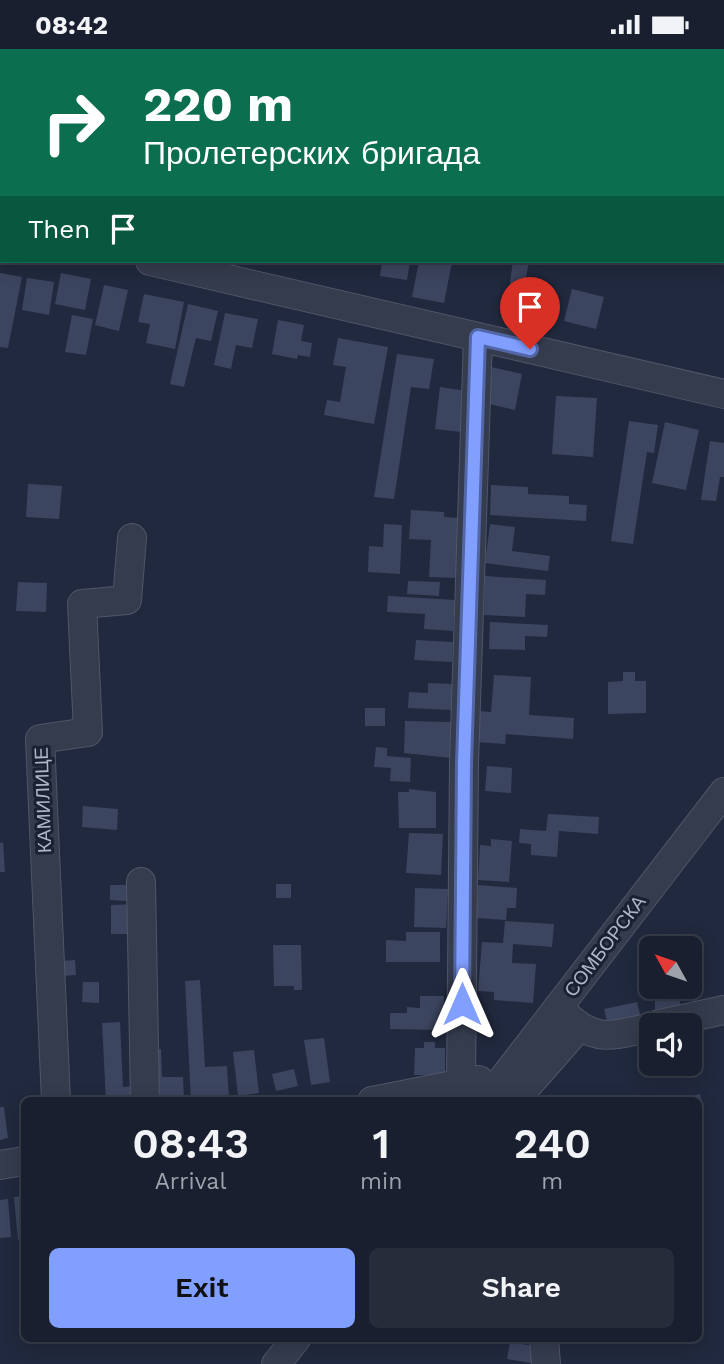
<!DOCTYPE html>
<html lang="en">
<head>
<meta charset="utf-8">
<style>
	:root { --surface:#191f2e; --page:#262c3a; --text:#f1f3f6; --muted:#9fa2aa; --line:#373d4a; --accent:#809fff }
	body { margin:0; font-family:"Work Sans",sans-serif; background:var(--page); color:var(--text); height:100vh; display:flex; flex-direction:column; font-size:26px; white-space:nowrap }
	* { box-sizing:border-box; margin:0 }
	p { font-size:23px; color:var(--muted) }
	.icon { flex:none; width:38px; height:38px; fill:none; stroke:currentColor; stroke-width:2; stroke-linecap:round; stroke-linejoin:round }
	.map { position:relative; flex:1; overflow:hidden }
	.sheet { position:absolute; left:21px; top:1048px; width:681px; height:245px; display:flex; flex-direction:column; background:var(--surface); border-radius:10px; box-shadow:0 4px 18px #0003,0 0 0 2px var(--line) }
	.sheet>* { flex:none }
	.top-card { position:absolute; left:0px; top:0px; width:724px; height:214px; box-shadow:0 4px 18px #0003,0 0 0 2px var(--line); background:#0b6e4f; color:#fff; overflow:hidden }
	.needle { width:46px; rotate:310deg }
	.tools { position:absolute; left:639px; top:887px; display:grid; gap:14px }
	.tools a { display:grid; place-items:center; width:63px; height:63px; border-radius:10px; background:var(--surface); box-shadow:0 4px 18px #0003,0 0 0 2px var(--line); font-size:35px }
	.pin { position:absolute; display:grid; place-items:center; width:60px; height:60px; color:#fff; margin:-72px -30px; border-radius:50% 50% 50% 0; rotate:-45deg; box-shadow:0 0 7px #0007 }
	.pin .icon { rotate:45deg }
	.me { position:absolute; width:77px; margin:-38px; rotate:0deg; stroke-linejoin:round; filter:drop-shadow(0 0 5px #0008) }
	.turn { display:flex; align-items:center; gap:24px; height:147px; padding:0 28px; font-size:32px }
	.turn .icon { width:91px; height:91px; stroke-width:2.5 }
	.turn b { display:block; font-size:49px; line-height:60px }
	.then { display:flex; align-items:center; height:66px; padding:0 28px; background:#0003; gap:14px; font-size:26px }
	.eta { display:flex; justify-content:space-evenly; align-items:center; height:119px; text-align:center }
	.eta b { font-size:42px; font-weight:600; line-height:49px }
	.action { display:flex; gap:14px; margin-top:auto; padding:14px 28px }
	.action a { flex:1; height:80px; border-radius:10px; background:var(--accent); color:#111; font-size:28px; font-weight:600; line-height:80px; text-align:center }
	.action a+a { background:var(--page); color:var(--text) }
	.status { display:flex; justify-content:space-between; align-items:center; height:49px; padding:0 35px; background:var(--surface); direction:ltr }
	.status svg { height:19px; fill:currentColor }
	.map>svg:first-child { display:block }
	.building { fill:#3c455f }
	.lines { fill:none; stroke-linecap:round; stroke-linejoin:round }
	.minor-casing { stroke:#505669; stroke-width:30 }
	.minor { stroke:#353c4e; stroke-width:28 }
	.route-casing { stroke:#5367a6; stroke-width:18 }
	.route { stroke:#809fff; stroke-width:12 }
	.labels { text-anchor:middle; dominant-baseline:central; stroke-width:6; stroke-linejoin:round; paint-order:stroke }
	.street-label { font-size:19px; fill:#b0b6ca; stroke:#1a2133 }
</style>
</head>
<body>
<div class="status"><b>08:42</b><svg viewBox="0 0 49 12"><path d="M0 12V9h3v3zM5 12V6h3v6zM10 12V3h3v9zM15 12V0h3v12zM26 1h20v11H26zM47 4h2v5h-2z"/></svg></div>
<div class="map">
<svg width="724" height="1315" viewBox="0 0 724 1315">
	<rect width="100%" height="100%" fill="#21293e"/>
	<path class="building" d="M382,212H410L407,231L380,227Z
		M419,212L452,213L444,254L412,248Z
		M513,212H529L520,263L506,261Z
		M0,224L22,228L8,299L0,298Z
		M61,224L91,230L85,261L55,255Z
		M27,229L54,233L49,266L22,261Z
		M104,236L128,241L119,282L95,276Z
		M572,240L604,248L596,280L564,272Z
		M144,245L184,253L175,300L146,294L150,275L138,273Z
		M188,255L218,262L211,292L196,289L184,338L170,335Z
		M225,264L258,270L252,299L236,296L231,320L214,316Z
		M72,266L93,270L86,306L65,303Z
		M278,271L304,276L301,292L312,294L310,308L298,306L297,310L272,305Z
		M338,289L388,298L374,375L324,366L327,351L340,353L346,318L333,316Z
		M397,305L434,310L429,340L411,338L394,450L374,448Z
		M491,318L522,325L515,361L484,354Z
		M440,338L467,342L461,383L435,380Z
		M556,347L597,349L593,408L552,405Z
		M629,372L658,376L654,404L647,403L633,495L611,492Z
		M665,373L699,381L686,441L652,434Z
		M710,392L724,394V428H720L716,452L701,451Z
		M28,435L62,437L59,470L26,468Z
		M491,436L528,438V445L569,447V455L587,456L586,472L490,466Z
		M411,461L444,463V468L461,469L457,529L429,528L431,491L409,490Z
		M384,475L402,476L400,525L368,523L369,497L383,498Z
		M490,475L515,478L512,502L550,507L548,522L485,514Z
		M485,527L546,531L545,546L526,545L525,568L484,566Z
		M408,532L440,533L439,547L407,545Z
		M18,533L47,534L46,563L16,562Z
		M388,547L455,551L453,582L424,580L425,565L387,563Z
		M490,573L548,576L547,588L525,587V601L489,600Z
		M416,591L453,593L452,613L414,611Z
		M623,623H635V632H646V664L608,665V633L623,632Z
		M494,626L531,628L529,666L574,669L573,690L506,685L505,695L475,693L477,662L491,663Z
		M428,634L453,635L452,661L408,659L409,643L428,644Z
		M365,659H385V677H365Z
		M405,672L452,673L451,709L404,704Z
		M376,698L387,699V707L411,709L410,733L390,732L391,719L374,718Z
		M487,717L512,719L511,744L485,742Z
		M409,740L436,743V779H399L398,743H409Z
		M83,757L118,760L117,781L82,778Z
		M548,765L599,768L598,785L559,782L557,808L531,806V795L519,794L520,780L546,782Z
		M409,784L443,785L441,826L406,824Z
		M491,790L512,792L509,833L478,831L480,796L491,797Z
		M3,793L5,823H0V794Z
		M276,835H291V849H276Z
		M110,836H128L127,852L110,851Z
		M478,836L517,839L516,859H507L506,871L476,869Z
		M415,839L448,840L446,879L414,878Z
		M139,855V885H111V856Z
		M505,872L554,875L552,898L513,895L512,914L536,915L533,954L494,951V943L478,942L482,893L503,894Z
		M406,883H440V913H386V891L406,892Z
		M273,896H301L302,941H294V937H274Z
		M75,911L76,926L62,927L61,912Z
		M200,931L205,1018L227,1017L229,1050L191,1052L185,932Z
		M83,933H99V954L82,953Z
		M655,938H680V967L655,968Z
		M420,947H444L443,981L390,980V964H407V958L420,959Z
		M637,953L643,978L610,985L604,960Z
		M120,973L123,1038L133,1037L134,1052H106L102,974Z
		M324,989L330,1033L311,1036L304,991Z
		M424,993H435V999H445V1026H414L415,999H424Z
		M161,1000L162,1028H183L184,1052H148L147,1001Z
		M254,1001L259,1044L238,1047L233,1003Z
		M294,1020L298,1037L276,1042L272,1025Z
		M700,1045L704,1071L698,1072V1052H671Z
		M0,1058H4L8,1089L0,1091Z
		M24,1147V1190L18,1191L14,1148Z
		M8,1150L11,1188L0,1189V1151Z
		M510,1293L534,1297L531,1314L507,1310Z"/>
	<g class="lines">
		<defs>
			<path id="minor" d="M0,179H2
				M150,212L724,345
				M141,833L145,1052
				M558,958C592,994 607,988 651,978
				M656,976L724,961
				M56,1052L40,690L88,683L82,555L127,551L132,489
				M372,1052L479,1031
				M467,1052L461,1036L464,714L478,288
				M486,1052L724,743
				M514,1052L579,978
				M0,1116L24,1112
				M544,1290L546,1315
				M276,1315L296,1290"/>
		</defs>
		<use href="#minor" class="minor-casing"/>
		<use href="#minor" class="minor"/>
	</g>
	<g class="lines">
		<defs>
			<path id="route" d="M462,955L464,714L478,288L530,300"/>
		</defs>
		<use href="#route" class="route-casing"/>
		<use href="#route" class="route"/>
	</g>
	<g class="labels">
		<g class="street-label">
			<text transform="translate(43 751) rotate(-92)">КАМИЛИЦЕ</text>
			<text transform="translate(605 897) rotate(-53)">СОМБОРСКА</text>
		</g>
	</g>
</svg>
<div class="tools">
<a><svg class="needle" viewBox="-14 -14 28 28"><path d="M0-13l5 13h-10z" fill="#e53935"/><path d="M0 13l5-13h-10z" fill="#9fa2aa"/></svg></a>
<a><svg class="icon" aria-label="sound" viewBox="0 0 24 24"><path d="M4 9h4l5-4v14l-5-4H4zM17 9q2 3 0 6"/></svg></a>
</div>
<div class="pin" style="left:530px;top:300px;background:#d93025"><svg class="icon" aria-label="arrive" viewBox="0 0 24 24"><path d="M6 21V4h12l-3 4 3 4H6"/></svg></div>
<svg class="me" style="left:462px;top:955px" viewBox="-20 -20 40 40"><path d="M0-17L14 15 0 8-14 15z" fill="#809fff" stroke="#fff" stroke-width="4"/></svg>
<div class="top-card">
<div class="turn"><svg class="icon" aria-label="right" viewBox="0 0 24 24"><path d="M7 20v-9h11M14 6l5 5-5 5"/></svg><div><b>220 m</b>Пролетерских бригада</div></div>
<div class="then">Then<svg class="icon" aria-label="arrive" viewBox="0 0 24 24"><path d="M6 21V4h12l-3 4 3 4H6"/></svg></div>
</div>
<section class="sheet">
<div class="eta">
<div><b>08:43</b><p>Arrival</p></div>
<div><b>1</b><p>min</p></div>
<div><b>240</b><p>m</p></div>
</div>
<div class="action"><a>Exit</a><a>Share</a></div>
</section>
</div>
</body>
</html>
